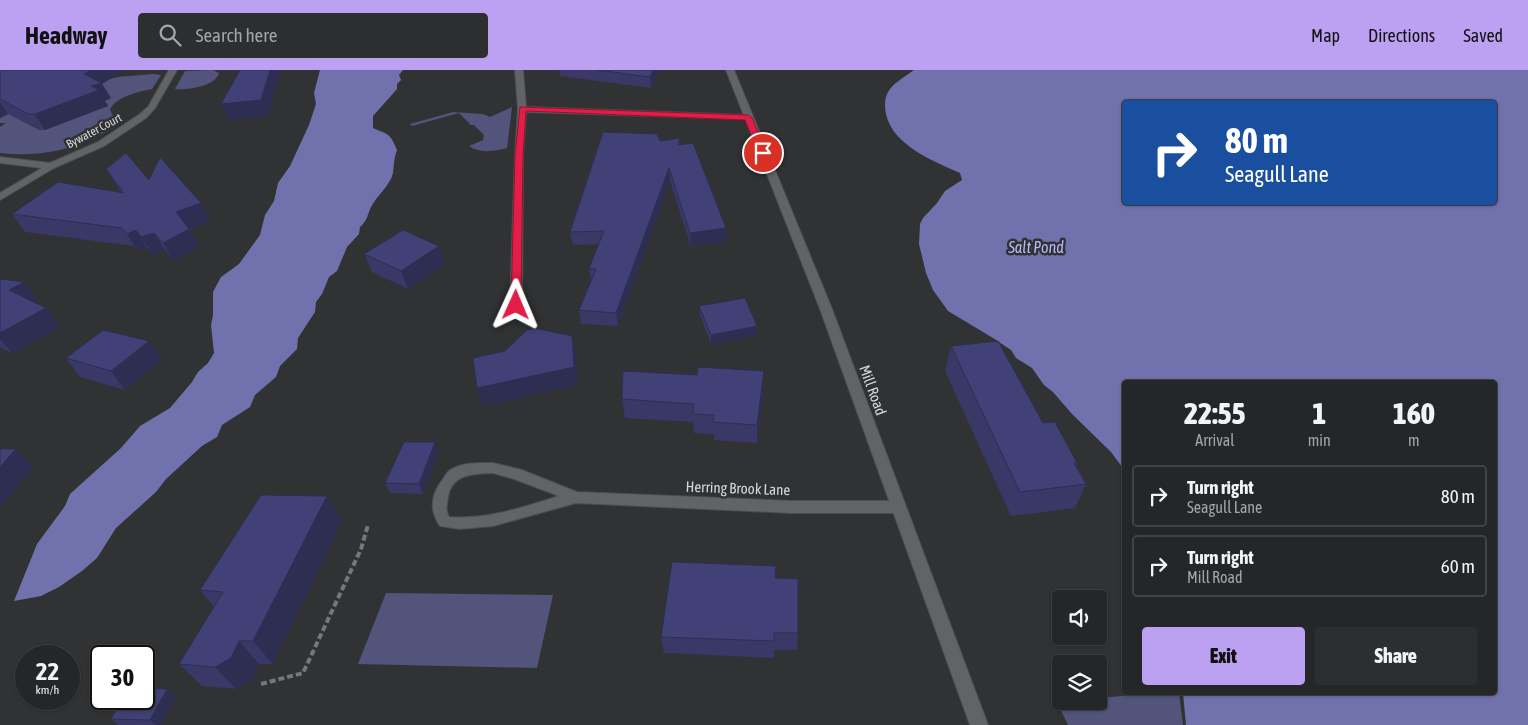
<!DOCTYPE html>
<html lang="en">
<head>
<meta charset="utf-8">
<style>
	:root { --surface:#252627; --page:#2d2e2f; --text:#f1f3f6; --muted:#a3a5a7; --line:#424344; --accent:#bca0f2 }
	body { margin:0; font-family:"Asap Condensed",sans-serif; background:var(--page); color:var(--text); height:100vh; display:flex; flex-direction:column; font-size:19px; white-space:nowrap }
	* { box-sizing:border-box; margin:0 }
	p { font-size:16px; color:var(--muted) }
	.icon { flex:none; width:28px; height:28px; fill:none; stroke:currentColor; stroke-width:2; stroke-linecap:round; stroke-linejoin:round }
	.map { position:relative; flex:1; overflow:hidden }
	.details { position:absolute; left:1122px; top:310px; width:375px; height:315px; display:flex; flex-direction:column; background:var(--surface); border-radius:5px; box-shadow:0 1px 4px #0004,0 0 0 1px var(--line) }
	.details>* { flex:none }
	.top-card { position:absolute; left:1122px; top:30px; width:375px; height:105px; border-radius:5px; box-shadow:0 1px 4px #0004,0 0 0 1px var(--line); background:#1a4fa0; color:#fff; overflow:hidden }
	.fabs { position:absolute; left:1052px; top:520px; display:grid; gap:10px }
	.fabs a { display:grid; place-items:center; width:55px; height:55px; border-radius:5px; background:var(--surface); box-shadow:0 1px 4px #0004,0 0 0 1px var(--line); font-size:25px }
	.speed { position:absolute; left:15px; top:575px; display:flex; gap:10px; font-size:25px; font-weight:700; text-align:center }
	.speed>* { display:grid; place-content:center; width:65px; height:65px; border-radius:50%; background:var(--surface); box-shadow:0 1px 4px #0004,0 0 0 1px var(--line); line-height:1 }
	.speed small { font-size:12px; font-weight:400 }
	.speed .limit { border:2px solid #111; border-radius:8px; background:#fff; color:#111 }
	.pin { position:absolute; display:grid; place-items:center; width:42px; height:42px; color:#fff; margin:-21px; border:2px solid #fff; border-radius:50%; box-shadow:0 1px 5px #0007 }
	.me { position:absolute; width:55px; margin:-28px; rotate:1deg; stroke-linejoin:round; filter:drop-shadow(0 0 4px #0008) }
	.turn { display:flex; align-items:center; gap:18px; height:105px; padding:0 20px; font-size:22px }
	.turn .icon { width:65px; height:65px; stroke-width:2.5 }
	.turn b { display:block; font-size:35px; line-height:42px }
	.eta { display:flex; justify-content:space-evenly; align-items:center; height:85px; text-align:center }
	.eta b { font-size:30px; font-weight:800; line-height:35px }
	.cta { display:flex; gap:10px; margin-top:auto; padding:10px 20px }
	.cta a { flex:1; height:58px; border-radius:5px; background:var(--accent); color:#111; font-size:20px; font-weight:800; line-height:58px; text-align:center }
	.cta a+a { background:var(--page); color:var(--text) }
	ul { padding:0; list-style:none }
	li { display:flex; align-items:center; gap:15px; height:62px; margin:0 10px 8px; padding:0 10px; border:2px solid var(--line); border-radius:5px }
	li div { flex:1 }
	li b { display:block; font-size:19px }
	li em { font-style:normal }
	header { display:flex; align-items:center; gap:30px; box-sizing:border-box; height:70px; padding:0 25px; background:var(--accent); color:#111 }
	header strong { font-size:24px }
	nav { display:flex; gap:28px; margin-inline-start:auto; font-size:18px }
	.search { width:350px; height:45px; background:var(--page); display:flex; align-items:center; gap:12px; box-sizing:border-box; padding:0 18px; border-radius:5px; color:var(--muted); font-size:19px }
	.map>svg:first-child { display:block }
	.green { fill:#53547c }
	.water { fill:#7172ad; fill-rule:evenodd }
	.lines { fill:none; stroke-linecap:round; stroke-linejoin:round }
	.minor-casing { stroke:#4e4e51; stroke-width:2 }
	.tertiary-casing { stroke:#4e4e51; stroke-width:2 }
	.path { stroke:#767778; stroke-width:4; stroke-dasharray:6 3; stroke-linecap:butt }
	.minor { fill:#626366; fill-rule:evenodd }
	.tertiary { fill:#626366; fill-rule:evenodd }
	.wall { fill:#393866 }
	.shaded-wall { fill:#2e2e53 }
	.building { fill:#424177; stroke:#2e2e53 }
	.route { fill:#e11d48; stroke:#92132f }
	.labels { text-anchor:middle; dominant-baseline:central; stroke-width:5; stroke-linejoin:round; paint-order:stroke }
	.far-street-label { font-size:12px; fill:#d6d7d8; stroke:#313234 }
	.street-label { font-size:15px; fill:#d6d7d8; stroke:#313234 }
	.water-label { font-size:16px; font-style:italic; fill:#b8baff; stroke:#313234 }
</style>
</head>
<body>
<header>
<strong>Headway</strong>
<div class="search"><svg class="icon" aria-label="search" viewBox="0 0 24 24"><circle cx="10" cy="10" r="6"/><path d="M15 15l6 6"/></svg>Search here</div>
<nav><a>Map</a><a>Directions</a><a>Saved</a></nav>
</header>
<div class="map">
<svg width="1528" height="655" viewBox="0 0 1528 655">
	<rect width="100%" height="100%" fill="#313234"/>
	<path class="green" d="M213,0L219,3C215,17 187,20 175,19L185,1Z
		M153,4L161,5L152,19C138,22 118,26 110,39L112,45L124,51C84,77 48,88 0,83V57L6,53H0V48C28,32 60,19 90,8C99,5 109,11 117,7Z
		M512,37L507,78C495,81 480,84 469,76L483,70L484,65L474,55H469L470,54L459,43L412,56L410,54L453,42L483,44L490,47Z
		M386,523L553,525L537,598L358,594Z
		M1156,623H1179L1183,655H1068L1057,632L1099,631V628Z"/>
	<path class="water" d="M320,0H403L399,5L401,10L397,14V19L373,46V58C389,65 390,63 397,80C394,88 394,95 393,103C390,116 377,125 371,137C367,145 368,150 360,157L359,164L347,177L337,201L329,207L322,224L316,232L315,242L298,268L297,279L280,296L276,307L255,325L250,337L222,355L217,367L202,376L166,409L156,422L116,458L97,488L82,501L59,517L41,526L14,531L37,474L65,436L70,424L121,378L140,356L170,338L192,312L198,302L208,293L214,283L211,255L213,245V222L221,207L239,194L260,165L265,145L274,131L278,113L290,96L309,55L316,34L314,23Z
		M914,0H1528V655H1186L1183,623L1495,622V312H1125V401L1111,382L1072,344L1053,322L1044,315L1032,298L1016,288L1011,280L993,268L948,241L933,220L926,203L919,174L920,154L923,148L937,133L945,121L962,110L960,103C931,90 887,73 885,37C885,32 885,27 888,22C893,13 906,6 914,0ZM1125,32H1495V132H1125Z"/>
	<g class="lines">
		<defs>
			<path id="minor" d="M169,0H177L155,38L146,48L104,76L54,98L0,130V123L42,98L0,93V87L50,93L98,72L140,44L148,37Z
				M515,0H523L526,37L748,45L752,47L748,49L526,42L523,85L522,235L516,238L510,235L515,85L518,39Z
				M493,393L522,400L577,422L792,431H899L904,433L906,437L904,441L899,443H792L576,433L493,456L460,459L440,456C429,440 431,424 443,409C445,406 447,402 450,400C463,392 479,393 493,393ZM493,403L514,409L559,426C523,437 487,450 449,447C445,440 447,434 448,427C452,403 474,404 493,403Z"/>
			<path id="tertiary" d="M726,0H734L832,239L988,655H970L820,239Z"/>
		</defs>
		<use href="#minor" class="minor-casing"/>
		<use href="#tertiary" class="tertiary-casing"/>
		<path class="path" d="M261,614L303,603L361,479L368,455"/>
		<use href="#minor" class="minor"/>
		<use href="#tertiary" class="tertiary"/>
	</g>
	<path class="wall" d="M0,0H125L102,14L111,28L105,31L108,36L45,60H39L8,44L0,48Z
		M559,0H659L651,18L560,6Z
		M680,68V74L726,158L727,171L691,176L670,111L618,256L581,254L579,240L591,210L589,198L599,174L573,175L570,162L660,71Z
		M106,99L201,133L211,151L189,159L199,176L173,191L165,180L153,185L147,178L138,181L134,176L25,162L12,144L121,122Z
		M364,184L445,194L408,219L372,202Z
		M0,209L38,230L34,233L46,238L60,256L13,284L0,277Z
		M699,236L757,266L711,274L700,245Z
		M951,276L1043,353L1077,393L1076,396L1086,414L1075,438L1011,446L945,301Z
		M66,288L162,289L125,320L80,307Z
		M764,301V319L757,373L714,370V364L694,363L693,352L625,348L622,329L697,305Z
		M439,382L423,424L390,423L385,413Z
		M327,426L342,451L273,594H259L252,610L236,619L202,616L179,594L214,537L200,520Z
		M776,496V508L798,563L797,580H774V588L664,583L661,567Z
		M176,628L161,655H118L111,649Z"/>
	<path class="shaded-wall" d="M91,0H125L102,14L111,28L105,31L108,36L45,60L35,44L84,4Z
		M270,0H281L268,47L229,50L221,34Z
		M653,0H659L651,18L650,7Z
		M0,32L8,44L0,48Z
		M669,98L670,111L618,256L616,243Z
		M201,133L211,151L186,160L176,142Z
		M726,158L727,171L691,176L690,163Z
		M189,159L199,176L173,191L163,173Z
		M136,160L147,178L138,181L127,164Z
		M154,163L165,180L153,185L141,167Z
		M439,176L445,194L408,219L401,201Z
		M24,212L38,230L24,238L9,220Z
		M46,238L60,256L13,284L0,269V263Z
		M757,256V266L711,274V265Z
		M572,266L576,284L578,315L483,336L477,318Z
		M149,271L162,289L125,320L111,301Z
		M764,301V319L757,373V355Z
		M435,372L439,382L423,424L419,414Z
		M16,379L33,397L0,437V397Z
		M327,426L342,451L273,594L253,571Z
		M239,571L259,594L252,610L236,619L215,597Z
		M167,619L176,628L161,655H156L150,650Z"/>
	<path class="building" d="M0,0H91L84,4L102,13L91,16L99,20L35,44H28L0,29Z
		M240,0H270L261,30L221,34Z
		M597,0H653L650,7Z
		M603,62L657,64L660,71L680,68L678,75L693,73L726,158L690,163L669,98L616,243L579,240L596,199L589,198L604,161L570,162Z
		M126,83L149,110L160,87L201,133L176,142L189,159L163,173L154,163L141,167L136,160L127,164L122,158L12,144L58,112L124,123L106,99Z
		M403,160L439,176L401,201L364,184Z
		M0,209L24,212L9,220L46,238L0,263Z
		M745,228L757,256L711,265L699,236Z
		M534,258L572,266L574,297L477,318L473,288L505,281L527,260Z
		M103,260L149,271L111,301L66,288Z
		M998,271L1043,353L1055,352L1077,393H1074L1086,414L1020,422L951,276Z
		M698,297L764,301L757,355L713,352L714,345L693,344L694,334L622,329L623,301L697,305Z
		M404,372H435L419,414L385,413Z
		M0,379H16L0,397Z
		M261,425L327,426L253,571H239L231,588L215,597L179,594L223,522L200,520Z
		M672,492L776,496L775,508L798,509V563H774V571L661,567Z
		M144,618L167,619L150,650L111,649L123,629H144Z"/>
	<path class="route" d="M520,37L748,45L752,48L767,83L763,85L759,83L745,50L526,41L523,85L521,235L516,238L511,235L515,85Z"/>
	<g class="labels">
		<g class="far-street-label">
			<text transform="translate(94 61) rotate(-28)">Bywater Court</text>
		</g>
		<g class="street-label">
			<text transform="translate(873 320) rotate(70)">Mill Road</text>
			<text transform="translate(738 418) rotate(2)">Herring Brook Lane</text>
		</g>
		<g class="water-label">
			<text x="1036" y="177">Salt Pond</text>
		</g>
	</g>
</svg>
<div class="fabs">
<a><svg class="icon" aria-label="sound" viewBox="0 0 24 24"><path d="M4 9h4l5-4v14l-5-4H4zM17 9q2 3 0 6"/></svg></a>
<a><svg class="icon" aria-label="layers" viewBox="0 0 24 24"><path d="M12 4l9 5-9 5-9-5zM3 14l9 5 9-5"/></svg></a>
</div>
<div class="speed"><div>22<small>km/h</small></div><div class="limit">30</div></div>
<div class="pin" style="left:763px;top:83px;background:#d93025"><svg class="icon" aria-label="arrive" viewBox="0 0 24 24"><path d="M6 21V4h12l-3 4 3 4H6"/></svg></div>
<svg class="me" style="left:516px;top:235px" viewBox="-20 -20 40 40"><path d="M0-17L14 15 0 8-14 15z" fill="#e11d48" stroke="#fff" stroke-width="4"/></svg>
<div class="top-card">
<div class="turn"><svg class="icon" aria-label="right" viewBox="0 0 24 24"><path d="M7 20v-9h11M14 6l5 5-5 5"/></svg><div><b>80 m</b>Seagull Lane</div></div>
</div>
<section class="details">
<div class="eta">
<div><b>22:55</b><p>Arrival</p></div>
<div><b>1</b><p>min</p></div>
<div><b>160</b><p>m</p></div>
</div>
<ul>
<li><svg class="icon" aria-label="right" viewBox="0 0 24 24"><path d="M7 20v-9h11M14 6l5 5-5 5"/></svg><div><b>Turn right</b><p>Seagull Lane</p></div><em>80 m</em></li>
<li><svg class="icon" aria-label="right" viewBox="0 0 24 24"><path d="M7 20v-9h11M14 6l5 5-5 5"/></svg><div><b>Turn right</b><p>Mill Road</p></div><em>60 m</em></li>
</ul>
<div class="cta"><a>Exit</a><a>Share</a></div>
</section>
</div>
</body>
</html>
